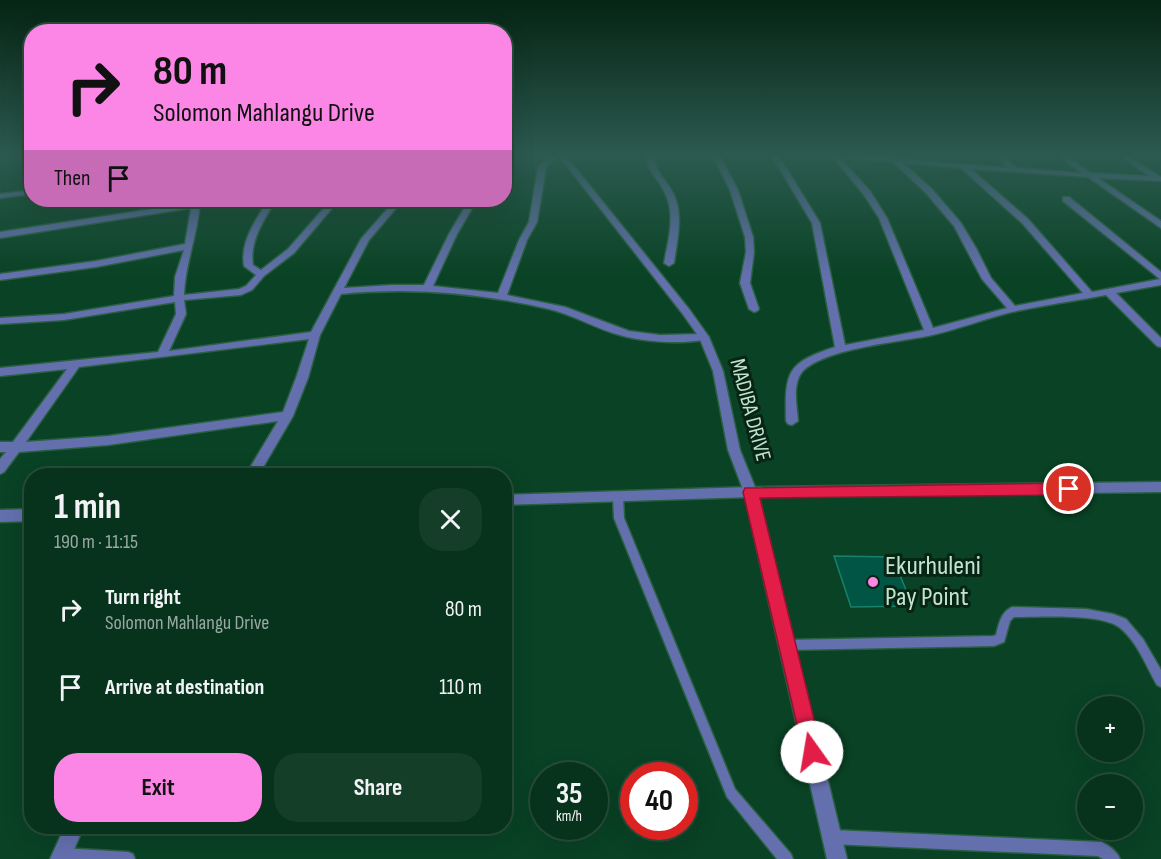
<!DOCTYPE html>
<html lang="en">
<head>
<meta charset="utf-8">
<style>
	:root { --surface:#07321b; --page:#153e28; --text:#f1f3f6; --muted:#98aaa3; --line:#284d3a; --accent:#fb86e5 }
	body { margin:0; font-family:"Sofia Sans Condensed",sans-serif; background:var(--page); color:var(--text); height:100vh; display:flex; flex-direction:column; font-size:22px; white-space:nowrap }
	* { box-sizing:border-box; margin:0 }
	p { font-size:20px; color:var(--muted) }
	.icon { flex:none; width:33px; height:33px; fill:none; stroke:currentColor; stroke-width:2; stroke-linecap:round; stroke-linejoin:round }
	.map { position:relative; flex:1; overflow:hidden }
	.sheet { position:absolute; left:24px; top:468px; width:488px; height:366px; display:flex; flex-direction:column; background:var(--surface); border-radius:24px; box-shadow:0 6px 24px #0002,0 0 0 2px var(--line) }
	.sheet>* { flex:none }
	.banner { position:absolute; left:24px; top:24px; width:488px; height:183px; border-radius:24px; box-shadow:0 6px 24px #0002,0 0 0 2px var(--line); background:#fb86e5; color:#111; overflow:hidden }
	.fabs { position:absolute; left:1077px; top:696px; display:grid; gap:12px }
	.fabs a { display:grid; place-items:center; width:66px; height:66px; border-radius:50%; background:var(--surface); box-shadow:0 6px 24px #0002,0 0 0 2px var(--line); font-size:30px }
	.speed { position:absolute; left:530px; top:762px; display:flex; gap:12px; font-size:30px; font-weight:700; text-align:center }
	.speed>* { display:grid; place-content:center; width:78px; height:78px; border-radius:50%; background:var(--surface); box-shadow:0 6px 24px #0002,0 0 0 2px var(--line); line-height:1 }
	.speed small { font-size:15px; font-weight:400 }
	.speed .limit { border:9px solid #d22; background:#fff; color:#111 }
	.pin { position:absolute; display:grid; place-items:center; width:51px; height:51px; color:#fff; margin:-26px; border:3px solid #fff; border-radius:50%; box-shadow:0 2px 6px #0007 }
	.me { position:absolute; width:66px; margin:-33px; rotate:347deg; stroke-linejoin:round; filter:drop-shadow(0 0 4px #0008) }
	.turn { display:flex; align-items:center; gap:21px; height:126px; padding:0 30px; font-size:27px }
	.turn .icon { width:78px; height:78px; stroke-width:2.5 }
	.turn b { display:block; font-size:42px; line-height:51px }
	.then { display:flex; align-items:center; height:57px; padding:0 30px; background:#0003; gap:12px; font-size:22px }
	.round { display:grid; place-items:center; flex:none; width:63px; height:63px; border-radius:24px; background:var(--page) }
	.head { display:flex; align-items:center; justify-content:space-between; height:102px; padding:0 30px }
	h1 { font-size:36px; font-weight:700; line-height:45px }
	.cta { display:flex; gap:12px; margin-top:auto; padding:12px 30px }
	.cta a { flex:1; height:69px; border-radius:24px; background:var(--accent); color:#111; font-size:24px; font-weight:700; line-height:69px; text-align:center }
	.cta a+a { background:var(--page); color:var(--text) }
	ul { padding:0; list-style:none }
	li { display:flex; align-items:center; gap:18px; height:78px; padding:0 30px }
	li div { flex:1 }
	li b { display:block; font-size:22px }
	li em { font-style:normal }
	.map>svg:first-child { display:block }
	.building { fill:#005545; stroke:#18806b; stroke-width:1.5 }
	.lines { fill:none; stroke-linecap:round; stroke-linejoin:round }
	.service-casing { stroke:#2a5f42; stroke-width:3 }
	.minor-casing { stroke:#2a5f42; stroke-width:3 }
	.tertiary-casing { stroke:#2a5f42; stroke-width:3 }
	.service { fill:#6470ae; fill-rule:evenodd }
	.minor { fill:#6470ae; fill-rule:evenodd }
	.tertiary { fill:#6470ae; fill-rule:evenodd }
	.route { fill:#e11d48; stroke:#92132f; stroke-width:1.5 }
	.poi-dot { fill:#fb86e5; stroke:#072414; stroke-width:2 }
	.labels { text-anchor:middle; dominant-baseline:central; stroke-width:6; stroke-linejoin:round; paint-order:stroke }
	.street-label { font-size:22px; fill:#c2e4cd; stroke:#072414 }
	.near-poi-label { font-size:27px; fill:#c2e4cd; stroke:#072414; text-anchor:start }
</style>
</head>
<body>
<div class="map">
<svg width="1161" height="859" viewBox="0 0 1161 859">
	<rect width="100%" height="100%" fill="#094224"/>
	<path class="building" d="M834,556L892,557L913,606L851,607Z"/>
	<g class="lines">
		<defs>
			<path id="service" d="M618,492L621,493L623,496L624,518L735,789L791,854L793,859H777L727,797L614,518L613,496L615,493Z
				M505,496L508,497L510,500L509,523L507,526L504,527Z
				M1012,607L1086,609L1113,614L1126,619L1143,639L1161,670V687L1157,685C1146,666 1137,641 1119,627C1100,613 1039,617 1014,617L1010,621L1004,642L994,646L786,650L782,649L781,645L782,641L786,640L993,636L996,635C999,623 1001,612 1012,607Z
				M832,830L1101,842C1108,845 1117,851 1120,859H1103L1098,856L832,844L827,842L825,837L827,832Z
				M62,848L128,852L133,854L135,859H57L55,855L57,850Z"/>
			<path id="minor" d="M549,156H557L546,168L537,222L527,240L507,295L565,307L629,331L660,335L704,334L709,337L708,339C680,345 640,342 613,333C591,326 571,314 549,309C480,293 411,287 341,294L320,335L308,378L293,416L258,476H245L278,421L108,445L19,452L4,472L0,474V459L6,452H0V442H13L67,369L0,376V368L158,352L176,314L175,302L64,320L0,324V318L64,314L174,296L175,277L184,250L96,267L0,280V274L96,261L185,244L191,208L0,238V232L192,203V200H200C199,231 185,263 184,295L239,289L246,286L256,275L244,266C240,241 256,220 268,200H276C264,220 249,241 253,265L261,270L288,249L331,200H339L294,253L264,276L252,290L241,295L184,300L186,314L169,351L311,332L361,239L395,200H403L369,240L344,288L392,285H424L449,234L469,200H477L457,234L433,286L498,293L519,240L529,222L538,167ZM309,339L296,378L283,412L108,436L26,442L79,367Z
				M646,156H654C655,173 666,179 673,193C684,214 677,241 674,263L669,266L664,263C668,241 676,215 665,193C659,179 648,173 646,156Z
				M713,156H720L738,190L753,237L754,252L750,283L759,309L757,311L754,312L749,309L740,283L746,252L745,237L730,190Z
				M772,156H779L820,223L845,345L924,330L879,218L864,195L832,156H872L1008,168L996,156H1004L1017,168L1081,173L1059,156H1067L1091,173L1149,176L1120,156H1128L1161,177V181L1098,178L1161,221V228L1088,177L971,169L1028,219L1092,292L1160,279L1063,201V197H1069L1161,272V285L1116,293L1161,338V347L1157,346L1106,295C1075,301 1043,305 1012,312C984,319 956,330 928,336C897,342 823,349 802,372C792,385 797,406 798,421L792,425L788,424L786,421C785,372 786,363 835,347L812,223ZM840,158L893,162L926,193L954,226L982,279L1007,308L933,328L887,218L870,191ZM903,163L961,168L1022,223L1083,293L1015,306L991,278L976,248L961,223L932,189Z
				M32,190V194L0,198V194Z
				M751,487L756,488L758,492L756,496L751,497L504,505V495Z
				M32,509V521L0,522V510Z
				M65,826H84L70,859H50Z"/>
			<path id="tertiary" d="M559,156H566L689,309L709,337L723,371L740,450L755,487L1161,482V492L759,497L847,859H827L744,492L728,450L713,371L699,337L682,313Z"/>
		</defs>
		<use href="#service" class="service-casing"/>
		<use href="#minor" class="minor-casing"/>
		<use href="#tertiary" class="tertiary-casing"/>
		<use href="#service" class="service"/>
		<use href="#minor" class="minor"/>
		<use href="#tertiary" class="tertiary"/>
	</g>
	<linearGradient id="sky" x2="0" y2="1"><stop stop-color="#052414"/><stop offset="0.56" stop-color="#2c5a50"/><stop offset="1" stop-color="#2c5a50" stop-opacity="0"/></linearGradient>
	<rect width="1161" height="277" fill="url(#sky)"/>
	<path class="route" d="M1069,483L1074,485L1077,489L1074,493L1069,495L760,498L822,752L819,759L812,762L805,759L743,492L745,488Z"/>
	<circle class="poi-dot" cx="873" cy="582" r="6"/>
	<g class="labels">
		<g class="street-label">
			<text transform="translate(750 410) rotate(75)">MADIBA DRIVE</text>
		</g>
		<g class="near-poi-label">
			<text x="885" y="566">Ekurhuleni<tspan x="885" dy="31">Pay Point</tspan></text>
		</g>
	</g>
</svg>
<div class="fabs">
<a>+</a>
<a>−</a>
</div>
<div class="speed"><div>35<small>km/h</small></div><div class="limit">40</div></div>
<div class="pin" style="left:1069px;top:489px;background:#d93025"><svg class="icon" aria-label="arrive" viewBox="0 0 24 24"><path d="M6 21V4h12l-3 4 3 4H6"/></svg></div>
<svg class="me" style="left:812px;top:752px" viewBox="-20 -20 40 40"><circle r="19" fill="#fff"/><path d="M0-13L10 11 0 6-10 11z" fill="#e11d48"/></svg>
<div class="banner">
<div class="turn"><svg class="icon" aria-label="right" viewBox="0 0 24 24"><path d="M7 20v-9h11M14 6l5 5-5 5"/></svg><div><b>80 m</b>Solomon Mahlangu Drive</div></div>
<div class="then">Then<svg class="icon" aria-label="arrive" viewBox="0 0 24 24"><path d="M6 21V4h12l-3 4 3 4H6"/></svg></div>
</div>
<section class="sheet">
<div class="head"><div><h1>1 min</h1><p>190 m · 11:15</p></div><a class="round"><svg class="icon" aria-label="close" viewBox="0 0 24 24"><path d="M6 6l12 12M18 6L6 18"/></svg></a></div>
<ul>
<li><svg class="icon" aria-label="right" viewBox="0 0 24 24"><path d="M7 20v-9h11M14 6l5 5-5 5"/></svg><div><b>Turn right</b><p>Solomon Mahlangu Drive</p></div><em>80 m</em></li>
<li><svg class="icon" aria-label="arrive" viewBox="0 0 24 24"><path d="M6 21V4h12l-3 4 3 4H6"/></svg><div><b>Arrive at destination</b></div><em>110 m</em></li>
</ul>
<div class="cta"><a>Exit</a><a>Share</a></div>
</section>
</div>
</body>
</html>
